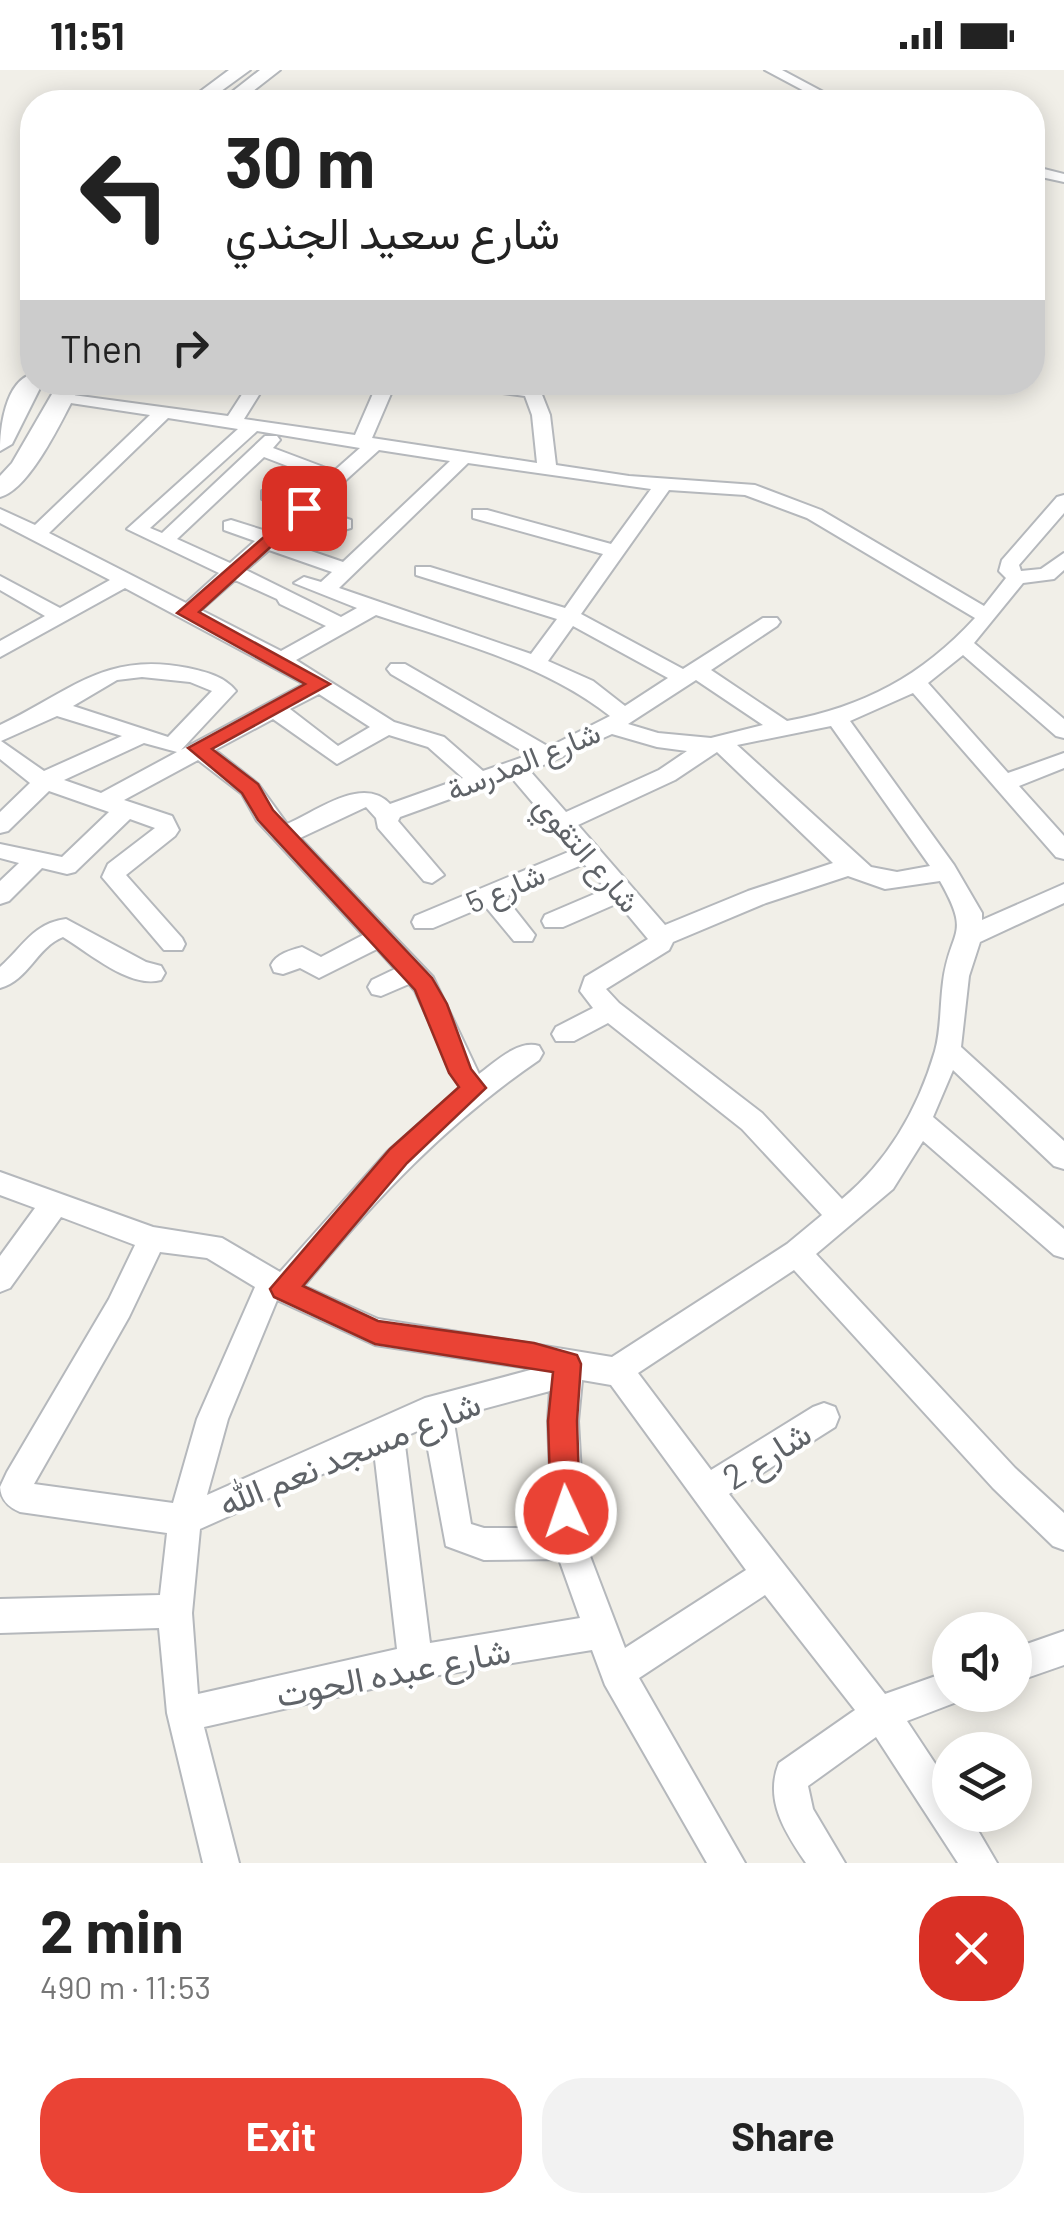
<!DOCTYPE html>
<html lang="en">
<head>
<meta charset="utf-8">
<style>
	:root { --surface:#fff; --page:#f2f2f2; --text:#222; --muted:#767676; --accent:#ea4335 }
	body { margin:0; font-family:Barlow,Vazirmatn,sans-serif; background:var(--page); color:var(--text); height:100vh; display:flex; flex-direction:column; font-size:38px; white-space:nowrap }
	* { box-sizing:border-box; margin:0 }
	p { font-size:32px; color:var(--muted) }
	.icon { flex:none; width:55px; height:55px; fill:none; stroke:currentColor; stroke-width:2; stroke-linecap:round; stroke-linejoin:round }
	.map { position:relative; height:1793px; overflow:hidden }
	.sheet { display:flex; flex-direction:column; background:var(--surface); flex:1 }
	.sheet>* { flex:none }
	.top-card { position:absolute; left:20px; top:20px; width:1025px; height:305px; border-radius:40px; box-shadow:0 5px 25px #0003; background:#fff; color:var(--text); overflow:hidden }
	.fabs { position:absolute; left:932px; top:1542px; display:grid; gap:20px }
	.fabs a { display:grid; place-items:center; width:100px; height:100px; border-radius:50%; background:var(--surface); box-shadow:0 5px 25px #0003; font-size:50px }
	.pin { position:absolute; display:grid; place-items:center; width:85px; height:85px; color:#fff; margin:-42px; border-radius:20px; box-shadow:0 5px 15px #0006 }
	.me { position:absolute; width:110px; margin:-55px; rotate:357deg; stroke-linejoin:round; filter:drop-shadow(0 0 8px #0008) }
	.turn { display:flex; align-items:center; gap:35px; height:210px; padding:0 40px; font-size:45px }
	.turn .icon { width:130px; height:130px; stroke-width:2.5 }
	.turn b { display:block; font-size:70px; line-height:85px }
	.then { display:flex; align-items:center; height:95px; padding:0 40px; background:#0003; gap:20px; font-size:38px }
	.round { display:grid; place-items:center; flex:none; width:105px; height:105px; border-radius:40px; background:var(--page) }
	.head { display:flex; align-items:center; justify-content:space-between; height:170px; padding:0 40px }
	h1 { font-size:60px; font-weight:700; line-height:75px }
	.primary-button { display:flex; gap:20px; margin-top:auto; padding:20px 40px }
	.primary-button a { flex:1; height:115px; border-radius:40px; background:var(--accent); color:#fff; font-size:40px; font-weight:700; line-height:115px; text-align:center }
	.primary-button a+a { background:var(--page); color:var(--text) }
	.status { display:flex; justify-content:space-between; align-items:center; height:70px; padding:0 50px; background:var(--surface); direction:ltr }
	.status svg { height:28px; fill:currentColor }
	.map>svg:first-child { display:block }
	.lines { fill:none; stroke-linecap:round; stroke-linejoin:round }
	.minor-casing { stroke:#b5b8bc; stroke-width:4 }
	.tertiary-casing { stroke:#b5b8bc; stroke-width:4 }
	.minor { fill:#fff; fill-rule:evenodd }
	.tertiary { fill:#fff; fill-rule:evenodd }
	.route { fill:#ea4335; stroke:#982c22; stroke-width:2.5 }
	.labels { text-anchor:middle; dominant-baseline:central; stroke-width:8; stroke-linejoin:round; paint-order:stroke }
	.street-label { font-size:30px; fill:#5f6368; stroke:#fff }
	.near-street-label { font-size:35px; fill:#5f6368; stroke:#fff }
</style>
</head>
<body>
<div class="status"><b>11:51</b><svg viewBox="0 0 49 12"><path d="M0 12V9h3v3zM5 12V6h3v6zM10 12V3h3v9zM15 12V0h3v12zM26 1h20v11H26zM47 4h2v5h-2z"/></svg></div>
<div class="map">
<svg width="1064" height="1793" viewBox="0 0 1064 1793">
	<rect width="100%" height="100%" fill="#f1efe8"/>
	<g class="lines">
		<defs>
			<path id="minor" d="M765,0H782L842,32H825Z
				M1032,96L1064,104V112L1032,105Z
				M250,312H267L244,349L355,365L378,312H396L372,368L537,393L532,345L525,326L456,317L448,312H537L550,345L556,395L629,406L755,415L821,440L984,536L1006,508L999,501L1002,490L1057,427L1064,425V443L1019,495L1021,501L1041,499L1064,483V500L1054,509L1023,513L974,573L1064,649V668L1056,666L963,585L928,613L1008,703L1064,683V698L1019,716L1064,766V789L1056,787L913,623L850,651L954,795L982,843V850L1064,814V833L980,872L969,906L961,977L1064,1071V1099L1054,1096L953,1000L933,1047L1064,1159V1188L1054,1185L923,1071L893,1119L816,1184L1015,1398L1064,1443V1480L1053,1476L993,1418L794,1200L638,1303L711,1400L813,1337L824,1333L835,1337L839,1347L835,1357L729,1424L885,1624L950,1601V1625H964L962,1630L907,1651L950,1716V1745H969L997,1793H958L876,1667L808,1716L813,1739L845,1793H806C785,1762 764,1730 779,1693L855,1640L765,1525L639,1608L745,1793H707L605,1615L592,1580L415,1609L204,1657L239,1793H203L167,1643L159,1558L0,1563V1529L160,1525L167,1463L20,1442C8,1437 1,1430 0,1417L7,1402L109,1229L135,1175L61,1147L10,1218L0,1222V1186L35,1138L0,1125V1102L153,1157L222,1168L280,1202L387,1082L460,1018L415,921L409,914L381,926L372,924L368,917L372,910L395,899L377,879L319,908L300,898L283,904L274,902L271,895C276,884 291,880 302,877L321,887L363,865L257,751L242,724L198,690L124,730L172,746L179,760L175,766L126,805L182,868L185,874L182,880H164L102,807L108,794L155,758L130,749L75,802L67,804L42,798L9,831L0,834V811L19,793L0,788V774L62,787L109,742L49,721L8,761L0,763V742L30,713L0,689V655C70,622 105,581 188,598C206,602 224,606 236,621L181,680L304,614L125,518L0,587V571L45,546L0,520V506L60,538L110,510L0,453V439L35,455L150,345L64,332L55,327L58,323L228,346ZM168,348L238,359L127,459L219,503L186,533L49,463ZM257,361L360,378L334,401L273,378L280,370L277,366H265L162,463L150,458ZM379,380L450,391L343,492L279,470L304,447L344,460L351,458V450L315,438ZM264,387L324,410L301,430L269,419L262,421V429L291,439L266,461L231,450L224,452V460L255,471L230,493L177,469ZM468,393L651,419L611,474L487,440H473V448L603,484L565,538L430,497H416V505L557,549L531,584L339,518ZM669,420L745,425L807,448L975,548C922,606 863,637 787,651L711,600L777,556L780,552L777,548H763L683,599L581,544ZM269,480L332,502L321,512L304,507L294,513L357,538L341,547L246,500ZM235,510L277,529L280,534L326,556L281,581L201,540ZM376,545C456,572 542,593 610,646L549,677L405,594H391L387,599L391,604L529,685L483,701L444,667L394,652L296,590ZM573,556L668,608L625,636L593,611L548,591ZM142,607L190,612L212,621L168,667L73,636L117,610ZM696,610L763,655L711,668L658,663L628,654ZM319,624L370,657L338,676L290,639ZM57,646L122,666L44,701L1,671ZM273,649L337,694L389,665L428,677L463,708L390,734C363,705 317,741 287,754L258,714L215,680ZM831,656L930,796L897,802L871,797L737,675ZM612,664L657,677L687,681L659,700L566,742L530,701ZM144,673L177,682L101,723L64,710ZM717,682L833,793L748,821L665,855L578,755L675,710ZM511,707L573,780L415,846L412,852L415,858H433L485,836L514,871H532L535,865L505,827L584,794L606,819L545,845L542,851L545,857H563L618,833L648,869L585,907L580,921L593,938L556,957L552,964L556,971H574L608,953L742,1059L822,1145L787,1174L612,1287L378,1249L304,1216C374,1130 447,1053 539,990L543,983L539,976C519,969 495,992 479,1004L433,907L300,768L366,737L376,748L378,758L424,811L432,813L444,805L398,751L400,747ZM848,806L885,819L940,811C972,867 950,858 943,912C940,934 941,960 935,981C918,1039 888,1091 842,1129L762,1043L619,933L606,919L669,880L673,872L766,833ZM160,1182L207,1188L255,1217L197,1349L173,1433L34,1414L129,1247ZM277,1230L375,1275L534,1299L425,1328L207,1425L228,1349ZM582,1310L611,1315L746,1500L625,1578L585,1473L578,1351ZM550,1321L548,1351L552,1458H484L471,1454L453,1347ZM424,1358L446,1476L484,1490L559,1489L580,1548L430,1573L404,1367ZM374,1381L397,1579L198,1624L192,1543L200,1459Z
				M66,849L146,892L161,896L165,903L161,910C130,919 88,882 63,867C36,878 29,910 0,918V897C23,877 33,853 66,849Z
				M1064,1561V1595L1015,1612V1578Z"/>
			<path id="tertiary" d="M229,0H250L206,32H186Z
				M260,0H280L239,32H219Z
				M32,304V312H43L12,374L0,381C0,358 5,312 32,304Z
				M59,312H82C66,341 32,419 0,427V406L12,393Z"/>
		</defs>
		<use href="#minor" class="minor-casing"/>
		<use href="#tertiary" class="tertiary-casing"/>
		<use href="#minor" class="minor"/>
		<use href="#tertiary" class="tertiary"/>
	</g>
	<path class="route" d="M304,432L310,434V441L199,542L330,614L212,679L258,714L273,740L432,908L447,934L471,999L486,1018L407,1093L303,1216L378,1251L534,1273L577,1285L581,1294L577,1351L580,1442L576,1452L566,1456L555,1452L551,1442L548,1351L553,1302L375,1274L274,1227L270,1219L390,1079L459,1017L449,1003L415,920L258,750L242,723L188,678L305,614L177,543Z"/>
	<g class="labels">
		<g class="street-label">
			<text transform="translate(523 690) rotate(-22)">شارع المدرسة</text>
			<text transform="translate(588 783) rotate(49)">شارع التقوي</text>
			<text transform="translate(505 817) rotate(-23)">شارع 5</text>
		</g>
		<g class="near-street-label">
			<text transform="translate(349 1382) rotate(-22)">شارع مسجد نعم الله</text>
			<text transform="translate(766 1384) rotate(-32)">شارع 2</text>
			<text transform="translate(393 1601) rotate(-11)">شارع عبده الحوت</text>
		</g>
	</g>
</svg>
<div class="fabs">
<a><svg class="icon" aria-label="sound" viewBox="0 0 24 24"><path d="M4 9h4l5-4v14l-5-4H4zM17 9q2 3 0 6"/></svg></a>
<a><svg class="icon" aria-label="layers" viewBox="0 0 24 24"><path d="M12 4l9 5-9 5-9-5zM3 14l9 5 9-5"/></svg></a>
</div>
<div class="pin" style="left:304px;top:438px;background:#d93025"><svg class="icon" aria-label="arrive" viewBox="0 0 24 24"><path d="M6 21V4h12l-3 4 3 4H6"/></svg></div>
<svg class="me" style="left:566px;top:1442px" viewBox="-20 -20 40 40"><circle r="17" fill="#ea4335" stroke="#fff" stroke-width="3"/><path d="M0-11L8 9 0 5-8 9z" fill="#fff"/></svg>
<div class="top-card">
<div class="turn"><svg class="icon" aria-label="left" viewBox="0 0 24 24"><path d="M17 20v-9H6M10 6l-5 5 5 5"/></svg><div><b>30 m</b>شارع سعيد الجندي</div></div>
<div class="then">Then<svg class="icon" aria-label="right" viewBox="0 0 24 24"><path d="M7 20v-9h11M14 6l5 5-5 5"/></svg></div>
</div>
</div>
<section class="sheet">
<div class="head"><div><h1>2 min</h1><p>490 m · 11:53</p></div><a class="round" style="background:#d93025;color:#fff"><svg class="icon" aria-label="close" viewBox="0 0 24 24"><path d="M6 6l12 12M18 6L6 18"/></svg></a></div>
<div class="primary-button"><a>Exit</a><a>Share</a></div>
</section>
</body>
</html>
